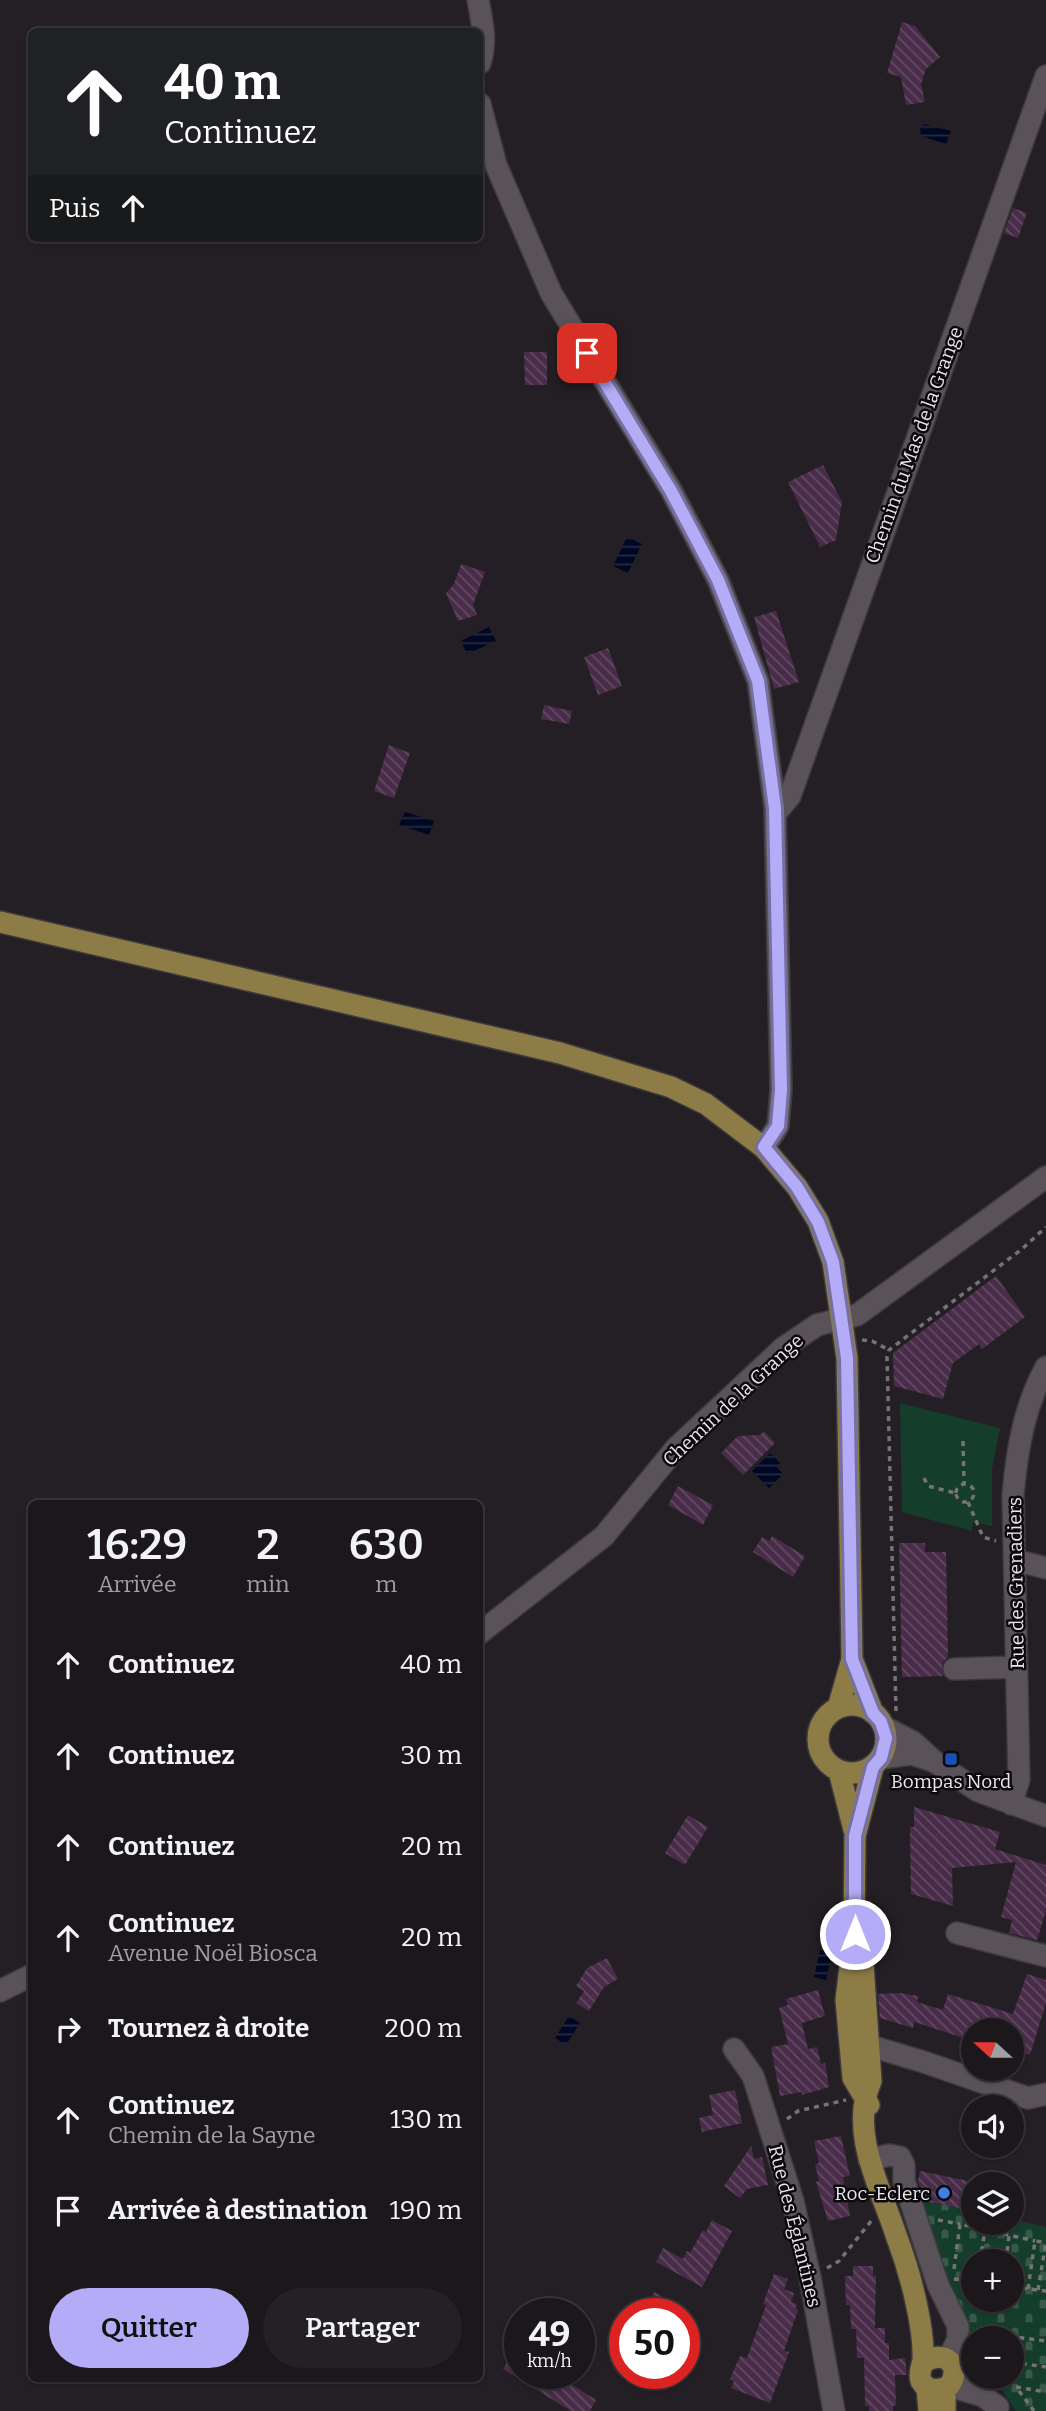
<!DOCTYPE html>
<html lang="fr">
<head>
<meta charset="utf-8">
<style>
	:root { --surface:#1b171b; --page:#242024; --text:#f1f3f6; --muted:#a09fa3; --line:#39363a; --accent:#b5acf8 }
	body { margin:0; font-family:Bitter,serif; background:var(--page); color:var(--text); height:100vh; display:flex; flex-direction:column; font-size:26px; white-space:nowrap }
	* { box-sizing:border-box; margin:0 }
	p { font-size:23px; color:var(--muted) }
	.icon { flex:none; width:38px; height:38px; fill:none; stroke:currentColor; stroke-width:2; stroke-linecap:round; stroke-linejoin:round }
	.map { position:relative; flex:1; overflow:hidden }
	.drawer { position:absolute; left:28px; top:1500px; width:455px; height:882px; display:flex; flex-direction:column; background:var(--surface); border-radius:10px; box-shadow:0 2px 5px #0004,0 0 0 2px var(--line) }
	.drawer>* { flex:none }
	.banner { position:absolute; left:28px; top:28px; width:455px; height:214px; border-radius:10px; box-shadow:0 2px 5px #0004,0 0 0 2px var(--line); background:#202124; color:#fff; overflow:hidden }
	.needle { width:46px; rotate:291deg }
	.buttons { position:absolute; left:961px; top:2018px; display:grid; gap:14px }
	.buttons a { display:grid; place-items:center; width:63px; height:63px; border-radius:50%; background:var(--surface); box-shadow:0 2px 5px #0004,0 0 0 2px var(--line); font-size:35px }
	.speed { position:absolute; left:504px; top:2298px; display:flex; gap:14px; font-size:35px; font-weight:700; text-align:center }
	.speed>* { display:grid; place-content:center; width:91px; height:91px; border-radius:50%; background:var(--surface); box-shadow:0 2px 5px #0004,0 0 0 2px var(--line); line-height:1 }
	.speed small { font-size:18px; font-weight:400 }
	.speed .limit { border:10px solid #d22; background:#fff; color:#111 }
	.pin { position:absolute; display:grid; place-items:center; width:60px; height:60px; color:#fff; margin:-30px; border-radius:14px; box-shadow:0 4px 10px #0006 }
	.me { position:absolute; width:77px; margin:-38px; rotate:0deg; stroke-linejoin:round; filter:drop-shadow(0 0 5px #0008) }
	.turn { display:flex; align-items:center; gap:24px; height:147px; padding:0 21px; font-size:32px }
	.turn .icon { width:91px; height:91px; stroke-width:2.5 }
	.turn b { display:block; font-size:49px; line-height:60px }
	.then { display:flex; align-items:center; height:66px; padding:0 21px; background:#0003; gap:14px; font-size:26px }
	.eta { display:flex; justify-content:space-evenly; align-items:center; height:119px; text-align:center }
	.eta b { font-size:42px; font-weight:600; line-height:49px }
	.cta { display:flex; gap:14px; margin-top:auto; padding:14px 21px }
	.cta a { flex:1; height:80px; border-radius:42px; background:var(--accent); color:#111; font-size:28px; font-weight:600; line-height:80px; text-align:center }
	.cta a+a { background:var(--page); color:var(--text) }
	ul { padding:0; list-style:none }
	li { display:flex; align-items:center; gap:21px; height:91px; padding:0 21px }
	li div { flex:1 }
	li b { display:block; font-size:26px }
	li em { font-style:normal }
	.map>svg:first-child { display:block }
	.cemetery { fill:url(#cemetery-stones); fill-rule:evenodd }
	.park { fill:#153d2b }
	.water { fill:url(#water-rules) }
	.building { fill:url(#building-back-hatch) }
	.lines { fill:none; stroke-linecap:round; stroke-linejoin:round }
	.minor-casing { stroke:#3d3a3d; stroke-width:24 }
	.major-casing { stroke:#3d3a3d; stroke-width:24 }
	.path { stroke:#767276; stroke-width:3.5; stroke-dasharray:5 5; stroke-linecap:butt }
	.minor { stroke:#595359; stroke-width:21 }
	.major { stroke:#8e7c46; stroke-width:21 }
	.route-casing { stroke:#7670a1; stroke-width:18 }
	.route { stroke:#b5acf8; stroke-width:12 }
	.transit-dot { fill:#1a4fb4; stroke:#0c090c; stroke-width:2.5 }
	.shop-dot { fill:#3f7fe0; stroke:#0c090c; stroke-width:2.5 }
	.labels { text-anchor:middle; dominant-baseline:central; stroke-width:5; stroke-linejoin:round; paint-order:stroke }
	.street-label { font-size:19px; fill:#e9e6e9; stroke:#0c090c }
	.poi-label { font-size:19px; fill:#e9e6e9; stroke:#0c090c }
</style>
</head>
<body>
<div class="map">
<svg width="1046" height="2411" viewBox="0 0 1046 2411">
	<defs>
		<pattern id="cemetery-stones" width="16" height="16" patternUnits="userSpaceOnUse" patternTransform="scale(1.75)"><rect width="16" height="16" fill="#153d2b"/><path d="M2 7V4a2 2 0 0 1 4 0v3zM10 15v-3a2 2 0 0 1 4 0v3z" fill="#37594a"/></pattern>
		<pattern id="water-rules" width="6" height="5" patternUnits="userSpaceOnUse" patternTransform="scale(1.75)"><rect width="6" height="5" fill="#000722"/><path d="M0 2.5h6" fill="none" stroke="#252b42"/></pattern>
		<pattern id="building-back-hatch" width="6" height="6" patternUnits="userSpaceOnUse" patternTransform="scale(1.75)"><rect width="6" height="6" fill="#492c49"/><path d="M-1 5l2 2M0 0l6 6M5-1l2 2" fill="none" stroke="#634b63"/></pattern>
	</defs>
	<rect width="100%" height="100%" fill="#241f24"/>
	<path class="cemetery" d="M914,2199L973,2211V2222H1012V2219L1046,2227V2411H1016L993,2377L1012,2376V2338H973V2341L944,2288ZM973,2261H1012V2300H973Z"/>
	<path class="park" d="M900,1403L1000,1428L992,1469V1526L973,1522L972,1531L902,1512Z"/>
	<path class="water" d="M925,124L951,131L946,144L921,136L920,127Z
		M627,537L642,544L628,573L613,566Z
		M489,627L496,641L467,654L461,641Z
		M405,812L434,821L429,835L399,825Z
		M770,1453L780,1463L777,1467L783,1474L769,1488L752,1471Z
		M820,1950L832,1953L826,1980L814,1977Z
		M569,2016L580,2023L566,2045L555,2038Z"/>
	<path class="building" d="M902,22L915,26L940,57L926,69L921,84L925,102L906,105L901,77L887,73Z
		M1013,208L1027,213L1018,238L1004,233Z
		M524,352H547V385H525Z
		M823,465L842,502L836,540L820,547L788,482Z
		M461,564L485,572L473,605L477,615L458,621L446,593L454,584Z
		M776,611L799,682L774,689L754,617Z
		M608,648L622,686L598,695L584,657Z
		M544,705L572,711L569,724L541,719Z
		M389,745L410,753L394,798L374,791Z
		M996,1276L1025,1317L982,1349L979,1344L953,1363L943,1399L894,1386L893,1353Z
		M764,1431L775,1443L743,1475L721,1453L738,1436L760,1435Z
		M678,1486L713,1505L703,1525L668,1505Z
		M772,1536L805,1556L793,1577L753,1552L762,1537L769,1541Z
		M899,1543H925V1552H946L948,1657L942,1663L943,1676L902,1677Z
		M914,1807L1000,1832L995,1849L1046,1865V1911L1037,1940L1009,1933L1012,1920L1001,1917L1016,1862L952,1868L953,1906L911,1894L910,1827H914Z
		M688,1815L708,1827L685,1865L665,1853Z
		M607,1958L618,1979L604,1987L589,2011L576,2003L584,1991L576,1986L587,1968Z
		M1027,1974L1046,1980V2003L1030,2055L1015,2050L1017,2046L1012,2044V2030H973V2041L914,2022L913,2028L880,2018L878,1994L900,1993L918,1996L917,2002L943,2010L948,1994L1013,2014Z
		M818,1990L825,2016L802,2023L808,2049L817,2047L821,2064L825,2063L829,2087L802,2095V2092L780,2096L771,2047L788,2044L779,2008L788,2005L786,1999Z
		M735,2090L742,2123L702,2132L699,2118L713,2115L709,2095Z
		M841,2136L850,2176L843,2177L850,2216L828,2221L816,2182L819,2181L815,2164L819,2163L814,2141Z
		M751,2146L754,2159L762,2157L768,2185L747,2189L740,2198L724,2186Z
		M920,2171L973,2182V2211L924,2201L918,2181Z
		M712,2220L732,2231L702,2287L656,2262L663,2248L683,2259L687,2251L690,2253L703,2230L706,2232Z
		M853,2266H873V2276H876L875,2328H885V2343H889V2360L905,2358L907,2375H895L896,2405L893,2406V2411H869V2406H865L864,2358H857L856,2329H851L850,2305H846L845,2276H853Z
		M774,2274L788,2279L784,2289L794,2293L791,2302L797,2304L795,2309L798,2310L784,2351L789,2352L770,2403L731,2388L734,2381L730,2379L740,2356L747,2358L766,2305L763,2304Z
		M654,2292L672,2302L666,2314H643Z
		M520,2341V2373H554L596,2400L590,2411H571L503,2369Z"/>
	<g class="lines">
		<defs>
			<path id="minor" d="M478,0C482,21 487,42 480,63
				M480,104L496,165L551,293L671,490L718,580L758,681L775,808L781,1090L778,1126L764,1148
				M775,808H780L790,796L1046,76
				M1015,1560L1046,1568
				M480,1633L604,1536L676,1448L783,1348L817,1325L857,1315L1046,1177
				M954,1669L1017,1667
				M884,1727L913,1742L935,1762L978,1791L1046,1816
				M881,1758L912,1754L933,1761
				M1011,1804L1019,1780L1013,1495C1017,1450 1024,1407 1046,1367
				M957,1933L1046,1956
				M0,1991L32,1975
				M867,2045L924,2062L1028,2098L1046,2094
				M734,2049L753,2076L793,2201L810,2277L834,2411
				M869,2160L889,2155L900,2157L904,2165V2181L938,2285L958,2326V2339L948,2360
				M953,2366L973,2376
				M949,2386L983,2396L998,2407"/>
			<path id="major" d="M0,922L560,1053L671,1087L706,1104L764,1148L797,1187L818,1221L833,1262L847,1358L852,1659L838,1708
				M852,1659L873,1713
				M818 1739a34 34 0 1 1 68 0a34 34 0 1 1-68 0Z
				M839,1771L854,1830
				M854,1934L863,1964L871,2081C849,2132 880,2186 896,2235C904,2256 911,2279 916,2302C920,2320 924,2341 923,2360C922,2367 918,2373 921,2381C927,2392 940,2391 949,2386C964,2365 943,2348 923,2363
				M869,2105L853,2078L846,2000L854,1934L855,1836L873,1767
				M927,2388L929,2411
				M945,2411V2389"/>
		</defs>
		<use href="#minor" class="minor-casing"/>
		<use href="#major" class="major-casing"/>
		<path class="path" d="M862,1340L872,1341L889,1350
			M963,1441L964,1483
			M924,1478L928,1486L955,1493
			M956 1493a9 9 0 1 1 18 0a9 9 0 1 1-18 0Z
			M968,1502L983,1537L996,1541
			M896,1711L887,1357L889,1350L1022,1249L1046,1227
			M787,2119L798,2111L846,2100
			M938,2220L960,2224
			M980,2261L985,2230
			M1006,2261L1009,2235
			M827,2268L839,2261L872,2220
			M954,2269L960,2224L1035,2241
			M954,2279L973,2281
			M1012,2287L1046,2291
			M1028,2289L1035,2241L1045,2242
			M1038,2290L1046,2242
			M987,2338L985,2333L1046,2341
			M1012,2362L1046,2367
			M1034,2411L1016,2387L1046,2392"/>
		<use href="#minor" class="minor"/>
		<use href="#major" class="major"/>
	</g>
	<g class="lines">
		<defs>
			<path id="route" d="M587,353L671,491L718,580L758,681L775,808L781,1090L778,1126L764,1147L797,1187L818,1222L833,1262L847,1358L852,1659L873,1713L881,1722L886,1738L881,1758L873,1767L855,1836V1934"/>
		</defs>
		<use href="#route" class="route-casing"/>
		<use href="#route" class="route"/>
	</g>
	<rect class="transit-dot" x="944" y="1752" width="14" height="14" rx="3.5"/>
	<circle class="shop-dot" cx="944" cy="2193" r="7"/>
	<g class="labels">
		<g class="street-label">
			<text transform="translate(914 445) rotate(-70)">Chemin du Mas de la Grange</text>
			<text transform="translate(733 1400) rotate(-43)">Chemin de la Grange</text>
			<text transform="translate(1016 1583) rotate(-91)">Rue des Grenadiers</text>
			<text transform="translate(795 2226) rotate(76)">Rue des Églantines</text>
		</g>
		<g class="poi-label">
			<text x="951" y="1781">Bompas Nord</text>
			<text x="930" y="2193" text-anchor="end">Roc-Eclerc</text>
		</g>
	</g>
</svg>
<div class="buttons">
<a><svg class="needle" viewBox="-14 -14 28 28"><path d="M0-13l5 13h-10z" fill="#e53935"/><path d="M0 13l5-13h-10z" fill="#a09fa3"/></svg></a>
<a><svg class="icon" aria-label="sound" viewBox="0 0 24 24"><path d="M4 9h4l5-4v14l-5-4H4zM17 9q2 3 0 6"/></svg></a>
<a><svg class="icon" aria-label="layers" viewBox="0 0 24 24"><path d="M12 4l9 5-9 5-9-5zM3 14l9 5 9-5"/></svg></a>
<a>+</a>
<a>−</a>
</div>
<div class="speed"><div>49<small>km/h</small></div><div class="limit">50</div></div>
<div class="pin" style="left:587px;top:353px;background:#d93025"><svg class="icon" aria-label="arrive" viewBox="0 0 24 24"><path d="M6 21V4h12l-3 4 3 4H6"/></svg></div>
<svg class="me" style="left:855px;top:1934px" viewBox="-20 -20 40 40"><circle r="17" fill="#b5acf8" stroke="#fff" stroke-width="3"/><path d="M0-11L8 9 0 5-8 9z" fill="#fff"/></svg>
<div class="banner">
<div class="turn"><svg class="icon" aria-label="ahead" viewBox="0 0 24 24"><path d="M12 20V5M6 11l6-6 6 6"/></svg><div><b>40 m</b>Continuez</div></div>
<div class="then">Puis<svg class="icon" aria-label="ahead" viewBox="0 0 24 24"><path d="M12 20V5M6 11l6-6 6 6"/></svg></div>
</div>
<section class="drawer">
<div class="eta">
<div><b>16:29</b><p>Arrivée</p></div>
<div><b>2</b><p>min</p></div>
<div><b>630</b><p>m</p></div>
</div>
<ul>
<li><svg class="icon" aria-label="ahead" viewBox="0 0 24 24"><path d="M12 20V5M6 11l6-6 6 6"/></svg><div><b>Continuez</b></div><em>40 m</em></li>
<li><svg class="icon" aria-label="ahead" viewBox="0 0 24 24"><path d="M12 20V5M6 11l6-6 6 6"/></svg><div><b>Continuez</b></div><em>30 m</em></li>
<li><svg class="icon" aria-label="ahead" viewBox="0 0 24 24"><path d="M12 20V5M6 11l6-6 6 6"/></svg><div><b>Continuez</b></div><em>20 m</em></li>
<li><svg class="icon" aria-label="ahead" viewBox="0 0 24 24"><path d="M12 20V5M6 11l6-6 6 6"/></svg><div><b>Continuez</b><p>Avenue Noël Biosca</p></div><em>20 m</em></li>
<li><svg class="icon" aria-label="right" viewBox="0 0 24 24"><path d="M7 20v-9h11M14 6l5 5-5 5"/></svg><div><b>Tournez à droite</b></div><em>200 m</em></li>
<li><svg class="icon" aria-label="ahead" viewBox="0 0 24 24"><path d="M12 20V5M6 11l6-6 6 6"/></svg><div><b>Continuez</b><p>Chemin de la Sayne</p></div><em>130 m</em></li>
<li><svg class="icon" aria-label="arrive" viewBox="0 0 24 24"><path d="M6 21V4h12l-3 4 3 4H6"/></svg><div><b>Arrivée à destination</b></div><em>190 m</em></li>
</ul>
<div class="cta"><a>Quitter</a><a>Partager</a></div>
</section>
</div>
</body>
</html>
